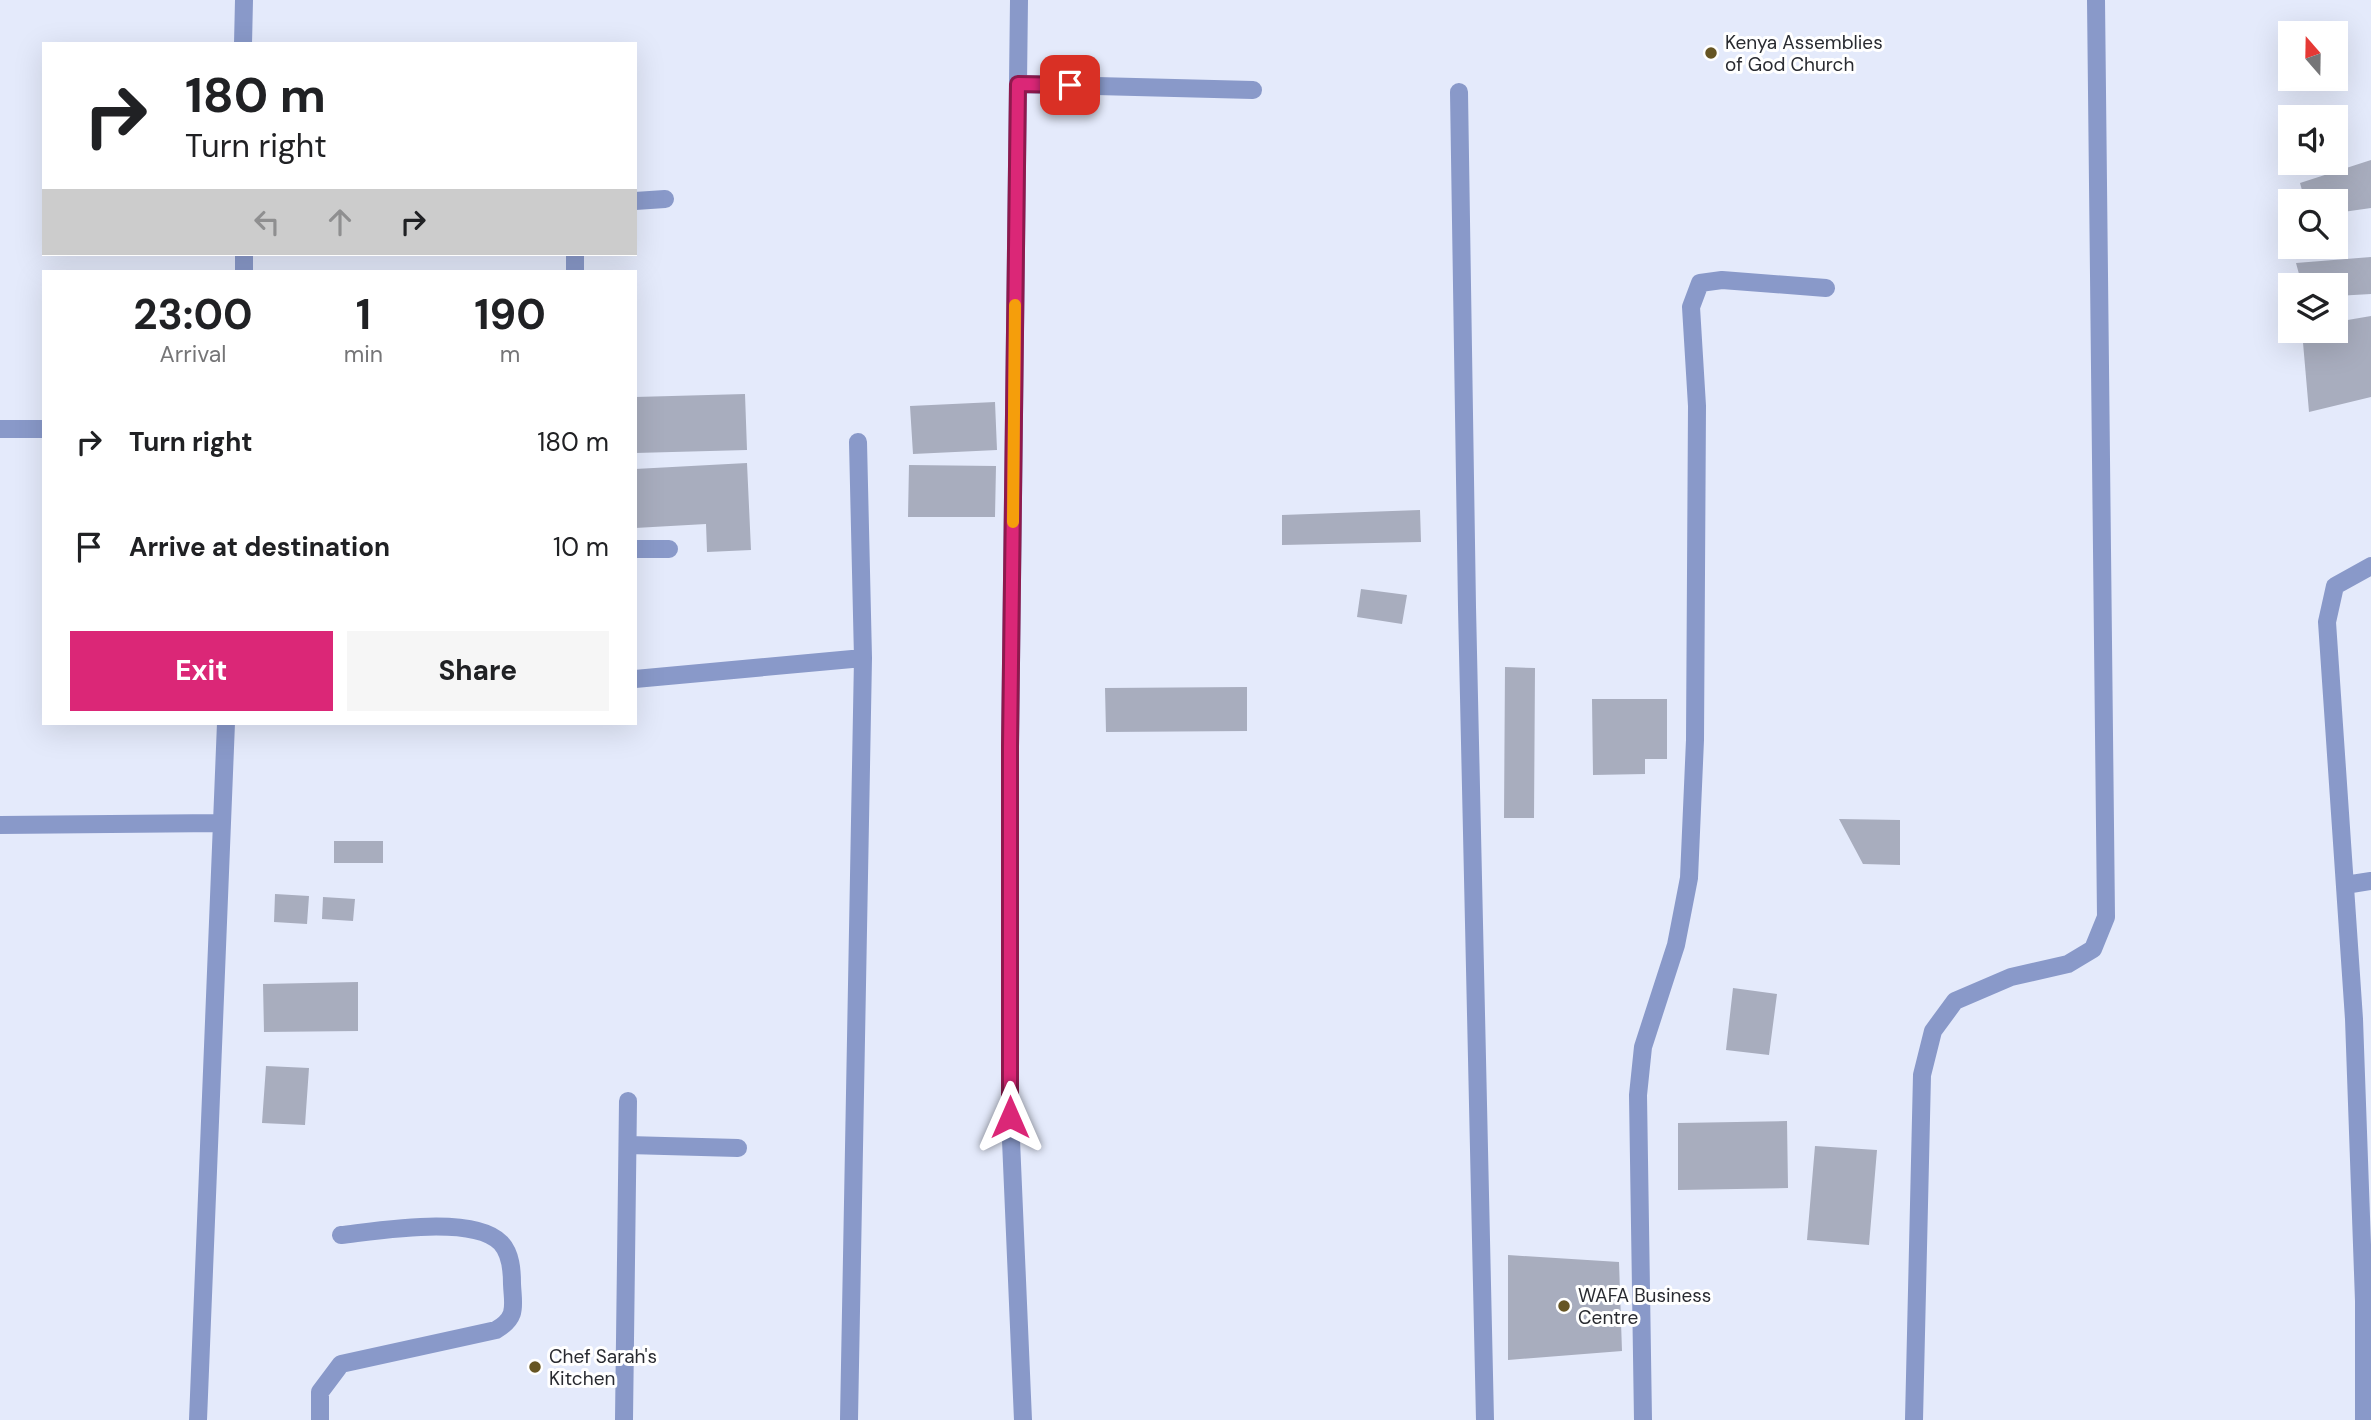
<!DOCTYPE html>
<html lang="en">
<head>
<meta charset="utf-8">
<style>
	:root { --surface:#fff; --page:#f6f6f6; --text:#202124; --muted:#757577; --accent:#db2777 }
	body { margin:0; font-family:"DM Sans",sans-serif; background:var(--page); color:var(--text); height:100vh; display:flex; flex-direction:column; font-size:26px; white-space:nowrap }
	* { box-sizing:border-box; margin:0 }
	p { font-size:23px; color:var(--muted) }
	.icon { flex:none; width:38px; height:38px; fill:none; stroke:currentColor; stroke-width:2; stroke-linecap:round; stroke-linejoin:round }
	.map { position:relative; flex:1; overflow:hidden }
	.details { position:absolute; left:42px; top:270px; width:595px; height:455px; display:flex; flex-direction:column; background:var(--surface); border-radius:0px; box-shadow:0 7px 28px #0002 }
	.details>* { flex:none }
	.banner { position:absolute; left:42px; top:42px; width:595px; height:214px; border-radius:0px; box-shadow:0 7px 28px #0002; background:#fff; color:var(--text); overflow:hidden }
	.needle { width:46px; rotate:340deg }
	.tools { position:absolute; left:2278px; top:21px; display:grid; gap:14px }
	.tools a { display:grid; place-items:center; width:70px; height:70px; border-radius:0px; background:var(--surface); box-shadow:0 7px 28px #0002; font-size:35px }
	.pin { position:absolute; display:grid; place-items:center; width:60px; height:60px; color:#fff; margin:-30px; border-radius:14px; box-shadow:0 4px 10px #0006 }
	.me { position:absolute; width:77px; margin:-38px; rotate:0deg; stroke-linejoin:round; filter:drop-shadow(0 0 5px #0008) }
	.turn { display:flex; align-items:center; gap:24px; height:147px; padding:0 28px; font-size:32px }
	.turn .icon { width:91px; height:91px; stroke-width:2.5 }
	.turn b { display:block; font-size:49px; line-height:60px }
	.lanes { display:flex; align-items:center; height:66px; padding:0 28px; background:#0003; justify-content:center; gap:35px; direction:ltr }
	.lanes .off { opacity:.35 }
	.eta { display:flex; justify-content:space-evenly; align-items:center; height:119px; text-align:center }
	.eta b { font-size:42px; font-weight:700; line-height:49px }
	.action { display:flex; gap:14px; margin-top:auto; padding:14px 28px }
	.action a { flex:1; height:80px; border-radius:0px; background:var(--accent); color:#fff; font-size:28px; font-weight:700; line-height:80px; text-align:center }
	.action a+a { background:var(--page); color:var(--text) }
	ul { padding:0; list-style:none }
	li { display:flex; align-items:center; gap:21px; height:105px; padding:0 28px }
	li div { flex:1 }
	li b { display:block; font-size:26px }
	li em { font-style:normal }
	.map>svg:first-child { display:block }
	.building { fill:#a8adbe }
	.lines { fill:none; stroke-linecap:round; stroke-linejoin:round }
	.minor { stroke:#8999c9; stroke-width:18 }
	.route-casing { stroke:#8e194d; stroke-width:18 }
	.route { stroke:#db2777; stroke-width:12 }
	.slow { stroke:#f59e0b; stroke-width:12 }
	.poi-dot { fill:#665523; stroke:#fff; stroke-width:2.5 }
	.labels { text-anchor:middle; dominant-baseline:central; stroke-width:6; stroke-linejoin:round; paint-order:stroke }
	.poi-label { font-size:19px; fill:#292b31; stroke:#fff; text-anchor:start }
</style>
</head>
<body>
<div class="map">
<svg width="2371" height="1420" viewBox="0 0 2371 1420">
	<rect width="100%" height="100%" fill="#e4eafb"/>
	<path class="building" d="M2371,160V208L2336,213V201H2305L2300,183Z
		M2371,257V294L2336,296V285H2302L2296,263Z
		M2371,316V397L2309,412L2302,331H2336V322Z
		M745,394L747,450L635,453V397Z
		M995,402L997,450L913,454L910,406Z
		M747,463L751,550L707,552L706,524L635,528V469Z
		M909,465L996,466L995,517H908Z
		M1420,510L1421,542L1282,545V515Z
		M1361,589L1407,595L1402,624L1357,617Z
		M1505,667L1535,668L1534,818H1504Z
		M1247,687V731L1106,732L1105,688Z
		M1592,699H1667V759H1645V774L1593,775Z
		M1839,819L1900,820V865L1863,864Z
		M334,841H383V863H334Z
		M275,894L309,896L307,924L274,922Z
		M323,897L355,899L353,921L322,919Z
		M358,982V1031L264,1032L263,984Z
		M1733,988L1777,994L1769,1055L1726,1050Z
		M266,1066L309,1068L305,1125L262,1123Z
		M1787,1121L1788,1188L1678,1190V1123Z
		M1815,1146L1877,1150L1869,1245L1807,1240Z
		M1508,1255L1619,1262L1622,1351L1508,1360Z"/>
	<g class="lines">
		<path class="minor" d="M1019,0L1010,746V1117L1023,1420
			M243,44L244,0
			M1018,84L1253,90
			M1459,92L1467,607L1485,1420
			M635,201L665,199
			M244,254V271
			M575,254V271
			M0,429H44
			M635,549H669
			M635,679L863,658
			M0,825L221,823
			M2345,885L2371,881
			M628,1145L738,1148
			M198,1420L226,723
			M320,1420V1392L341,1364L496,1330C518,1317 513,1306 512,1284C512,1270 511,1254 501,1243C474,1214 377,1231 341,1235
			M624,1420L628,1101
			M849,1420L863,658L858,442
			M1643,1420L1638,1095L1643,1047L1676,945L1689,878L1695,740L1697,406L1691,307L1700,283L1722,280L1826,288
			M1914,1420L1922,1075L1933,1031L1955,1001L2011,977L2068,964L2093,949L2106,917L2096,0
			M2364,1420V1301L2354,1019L2327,622L2335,586L2371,566"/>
	</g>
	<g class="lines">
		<defs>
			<path id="route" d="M1010,1117V746L1018,84L1070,85"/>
		</defs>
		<use href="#route" class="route-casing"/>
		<use href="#route" class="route"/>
		<path class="slow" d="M1013,522L1015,305"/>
	</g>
	<g class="poi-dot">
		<circle cx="1711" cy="53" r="7"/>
		<circle cx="1564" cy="1306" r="7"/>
		<circle cx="535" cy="1367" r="7"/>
	</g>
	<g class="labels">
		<g class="poi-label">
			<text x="1725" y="42">Kenya Assemblies<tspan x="1725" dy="22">of God Church</tspan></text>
			<text x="1578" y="1295">WAFA Business<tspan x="1578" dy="22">Centre</tspan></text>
			<text x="549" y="1356">Chef Sarah's<tspan x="549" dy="22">Kitchen</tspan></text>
		</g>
	</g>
</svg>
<div class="tools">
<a><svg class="needle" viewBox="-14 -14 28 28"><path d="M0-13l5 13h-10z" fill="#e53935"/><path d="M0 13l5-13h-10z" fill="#757577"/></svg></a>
<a><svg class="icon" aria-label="sound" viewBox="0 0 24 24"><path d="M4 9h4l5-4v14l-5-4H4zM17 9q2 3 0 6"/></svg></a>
<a><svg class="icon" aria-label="search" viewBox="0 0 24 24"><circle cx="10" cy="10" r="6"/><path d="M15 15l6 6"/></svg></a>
<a><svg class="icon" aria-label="layers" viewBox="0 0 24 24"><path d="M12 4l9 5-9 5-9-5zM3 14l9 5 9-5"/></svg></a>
</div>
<div class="pin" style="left:1070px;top:85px;background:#d93025"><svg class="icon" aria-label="arrive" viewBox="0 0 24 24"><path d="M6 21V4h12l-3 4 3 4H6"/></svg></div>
<svg class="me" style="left:1010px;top:1117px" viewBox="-20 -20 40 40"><path d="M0-17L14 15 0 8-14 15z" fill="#db2777" stroke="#fff" stroke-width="4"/></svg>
<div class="banner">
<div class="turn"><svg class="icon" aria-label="right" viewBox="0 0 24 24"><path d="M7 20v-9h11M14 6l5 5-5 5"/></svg><div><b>180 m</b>Turn right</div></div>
<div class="lanes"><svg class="icon off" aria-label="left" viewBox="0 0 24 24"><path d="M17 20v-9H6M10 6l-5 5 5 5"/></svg><svg class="icon off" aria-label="ahead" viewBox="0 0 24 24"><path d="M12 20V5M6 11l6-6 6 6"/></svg><svg class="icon" aria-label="right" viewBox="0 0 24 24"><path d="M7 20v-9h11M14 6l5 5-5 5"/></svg></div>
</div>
<section class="details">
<div class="eta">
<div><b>23:00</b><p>Arrival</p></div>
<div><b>1</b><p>min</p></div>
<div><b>190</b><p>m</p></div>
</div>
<ul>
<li><svg class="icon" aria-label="right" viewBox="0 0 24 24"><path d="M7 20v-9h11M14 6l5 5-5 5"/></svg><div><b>Turn right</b></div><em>180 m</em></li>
<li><svg class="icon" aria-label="arrive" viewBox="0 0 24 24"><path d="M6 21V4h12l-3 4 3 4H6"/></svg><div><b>Arrive at destination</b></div><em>10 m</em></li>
</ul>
<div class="action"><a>Exit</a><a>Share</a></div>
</section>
</div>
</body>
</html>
